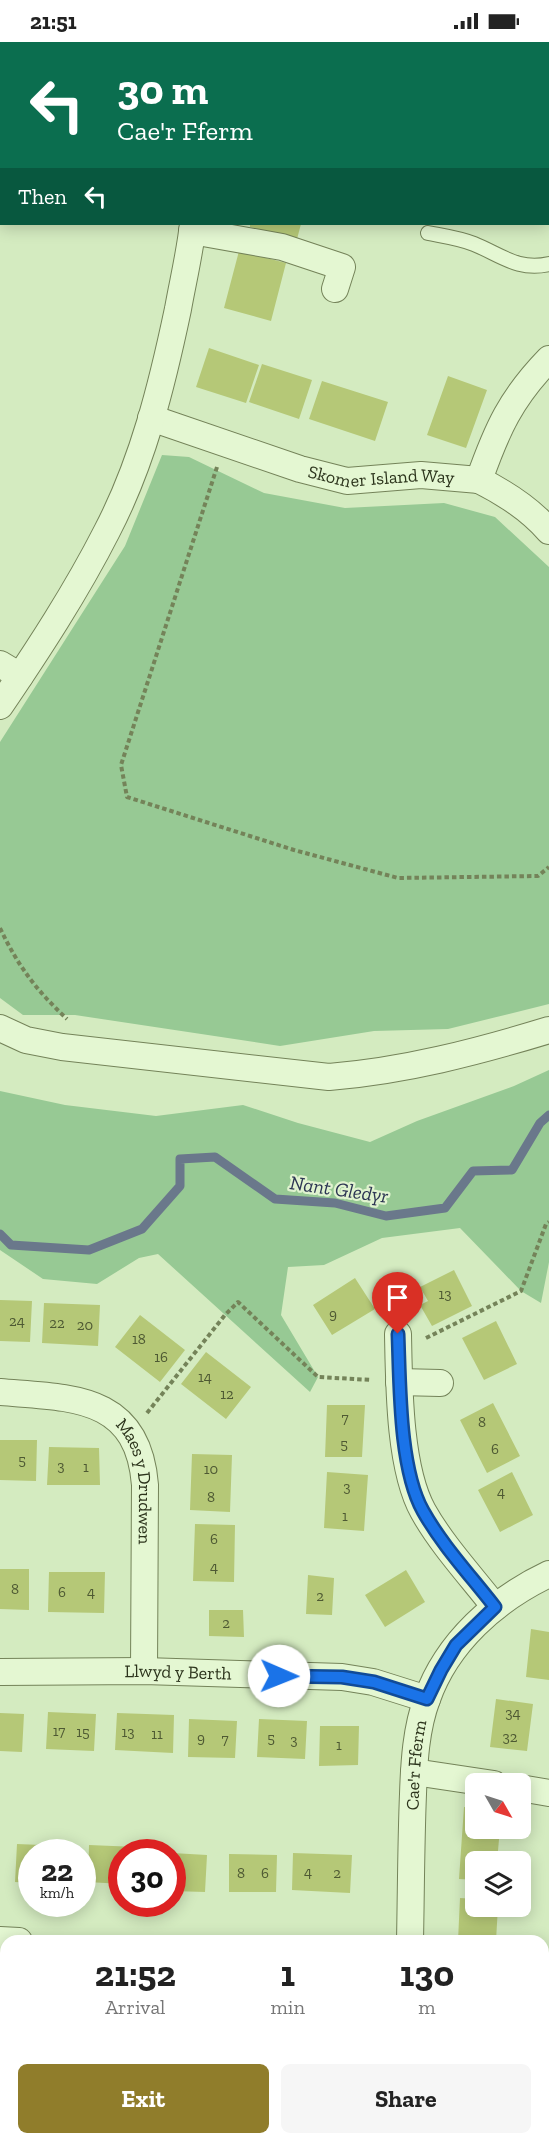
<!DOCTYPE html>
<html lang="en">
<head>
<meta charset="utf-8">
<style>
	:root { --surface:#fff; --page:#f6f6f6; --text:#222; --muted:#767676; --accent:#907d2b }
	body { margin:0; font-family:"Zilla Slab",serif; background:var(--page); color:var(--text); height:100vh; display:flex; flex-direction:column; font-size:22px; white-space:nowrap }
	* { box-sizing:border-box; margin:0 }
	p { font-size:20px; color:var(--muted) }
	.icon { flex:none; width:33px; height:33px; fill:none; stroke:currentColor; stroke-width:2; stroke-linecap:round; stroke-linejoin:round }
	.map { position:relative; flex:1; overflow:hidden }
	.sheet { position:absolute; left:0px; top:1893px; width:549px; height:210px; display:flex; flex-direction:column; background:var(--surface); border-radius:18px 18px 0 0; box-shadow:0 3px 15px #0003 }
	.sheet>* { flex:none }
	.hud { position:absolute; left:0px; top:0px; width:549px; height:183px; box-shadow:0 3px 15px #0003; background:#0b6e4f; color:#fff; overflow:hidden }
	.needle { width:39px; rotate:129deg }
	.buttons { position:absolute; left:465px; top:1731px; display:grid; gap:12px }
	.buttons a { display:grid; place-items:center; width:66px; height:66px; border-radius:9px; background:var(--surface); box-shadow:0 3px 15px #0003; font-size:30px }
	.speed { position:absolute; left:18px; top:1797px; display:flex; gap:12px; font-size:30px; font-weight:700; text-align:center }
	.speed>* { display:grid; place-content:center; width:78px; height:78px; border-radius:50%; background:var(--surface); box-shadow:0 3px 15px #0003; line-height:1 }
	.speed small { font-size:15px; font-weight:400 }
	.speed .limit { border:9px solid #d22; background:#fff; color:#111 }
	.pin { position:absolute; display:grid; place-items:center; width:51px; height:51px; color:#fff; margin:-62px -26px; border-radius:50% 50% 50% 0; rotate:-45deg; box-shadow:0 0 6px #0007 }
	.pin .icon { rotate:45deg }
	.me { position:absolute; width:66px; margin:-33px; rotate:91deg; stroke-linejoin:round; filter:drop-shadow(0 0 4px #0008) }
	.turn { display:flex; align-items:center; gap:21px; height:126px; padding:0 18px; font-size:27px }
	.turn .icon { width:78px; height:78px; stroke-width:2.5 }
	.turn b { display:block; font-size:42px; line-height:51px }
	.then { display:flex; align-items:center; height:57px; padding:0 18px; background:#0003; gap:12px; font-size:22px }
	.eta { display:flex; justify-content:space-evenly; align-items:center; height:102px; text-align:center }
	.eta b { font-size:36px; font-weight:700; line-height:42px }
	.cta { display:flex; gap:12px; margin-top:auto; padding:12px 18px }
	.cta a { flex:1; height:69px; border-radius:9px; background:var(--accent); color:#fff; font-size:24px; font-weight:700; line-height:69px; text-align:center }
	.cta a+a { background:var(--page); color:var(--text) }
	.status { display:flex; justify-content:space-between; align-items:center; height:42px; padding:0 30px; background:var(--surface); direction:ltr }
	.status svg { height:16px; fill:currentColor }
	.map>svg:first-child { display:block }
	.green { fill:#97c994 }
	.lines { fill:none; stroke-linecap:round; stroke-linejoin:round }
	.stream { stroke:#6a788b; stroke-width:9 }
	.building { fill:#b5c877 }
	.lane-casing { stroke:#748359; stroke-width:16 }
	.street-casing { stroke:#748359; stroke-width:28 }
	.path { stroke:#748359; stroke-width:4; stroke-dasharray:4.5 3; stroke-linecap:butt }
	.lane { stroke:#e4f7d2; stroke-width:14 }
	.street { stroke:#e4f7d2; stroke-width:26 }
	.route-casing { stroke:#114b97; stroke-width:15 }
	.route { stroke:#1a73e8; stroke-width:10 }
	.labels { text-anchor:middle; dominant-baseline:central; stroke-width:4.5; stroke-linejoin:round; paint-order:stroke }
	.number-label { font-size:15px; fill:#4e5933 }
	.street-label { font-size:18px; fill:#2c341c; stroke:#e0f3cf }
	.water-label { font-size:20px; font-style:italic; fill:#2c3553; stroke:#e0f3cf }
</style>
</head>
<body>
<div class="status"><b>21:51</b><svg viewBox="0 0 49 12"><path d="M0 12V9h3v3zM5 12V6h3v6zM10 12V3h3v9zM15 12V0h3v12zM26 1h20v11H26zM47 4h2v5h-2z"/></svg></div>
<div class="map">
<svg width="549" height="2103" viewBox="0 0 549 2103">
	<rect width="100%" height="100%" fill="#d4ebc0"/>
	<path class="green" d="M162,413L189,415L264,451L345,466L444,461L495,475L549,525V962L448,987L374,989L280,1004L75,973H23L0,956V700L125,504Z
		M549,1028V1220L541,1261L521,1249L460,1186L382,1196L324,1223L288,1225L281,1273L318,1335L310,1350L158,1212L139,1216L97,1242L43,1237L0,1208V1049L65,1063L156,1074L243,1063L298,1081L370,1100L417,1079L514,1044Z"/>
	<g class="lines">
		<path class="stream" d="M0,1192L11,1203L89,1208L142,1187L180,1144V1117L215,1115L275,1157L335,1161L386,1174L445,1166L473,1129L512,1128L540,1081L549,1073"/>
	</g>
	<path class="building" d="M250,182H301L297,197L250,185Z
		M239,209L286,221L271,279L224,266Z
		M209,306L259,323L246,361L196,345Z
		M262,322L312,338L299,377L249,360Z
		M448,334L487,348L466,406L427,393Z
		M322,339L388,360L375,399L309,377Z
		M454,1228L472,1264L432,1284L420,1263L428,1259L420,1245Z
		M355,1236L375,1267L332,1293L313,1263Z
		M0,1258L32,1259L30,1300L0,1299Z
		M44,1261L100,1263L98,1304L42,1301Z
		M140,1273L185,1308L160,1340L115,1305Z
		M496,1279L517,1322L484,1338L462,1296Z
		M206,1310L251,1345L226,1377L181,1342Z
		M493,1361L520,1414L487,1431L460,1378Z
		M327,1363H365L362,1415H325Z
		M0,1398H37L36,1439L0,1438Z
		M49,1405L99,1406L100,1443H47Z
		M192,1412L232,1413L230,1470L190,1468Z
		M327,1430L368,1433L364,1489L324,1486Z
		M512,1430L533,1473L500,1490L478,1448Z
		M195,1482L235,1483L234,1540L193,1539Z
		M0,1527H29V1568L0,1567Z
		M406,1528L425,1560L385,1585L365,1553Z
		M49,1530H105L104,1571L48,1570Z
		M308,1533L334,1536L332,1573L306,1572Z
		M209,1568H243L244,1595L209,1594Z
		M531,1587L549,1590V1638L526,1635Z
		M496,1657L533,1662L527,1709L490,1705Z
		M48,1670L96,1672L94,1709L46,1707Z
		M0,1671L24,1672L22,1710L0,1709Z
		M117,1671L174,1673L173,1711L115,1708Z
		M189,1677L237,1679L235,1716L188,1715Z
		M259,1677L307,1679L305,1717L257,1715Z
		M320,1684H359L358,1723L319,1724Z
		M464,1765L476,1766V1786H500L497,1820H476V1838L459,1837Z
		M17,1802L65,1804L64,1810H32V1841L15,1840Z
		M89,1803L137,1805V1810H122V1842L88,1840Z
		M172,1811L207,1813L205,1850L172,1849Z
		M293,1811L352,1813L350,1851L292,1848Z
		M229,1812L277,1813L276,1850H229Z
		M460,1856L476,1857V1864H498L496,1899H458Z
		M2,1949H6V1987L0,1986Z
		M543,2021L549,2022V2060L543,2059Z
		M177,2097H224L223,2103H187V2101L177,2100Z
		M321,2100L337,2102V2103H320Z"/>
	<g class="lines">
		<defs>
			<path id="lane" d="M428,191C443,194 459,196 474,202C501,213 518,229 549,222"/>
			<g id="street">
				<path d="M198,0V2"/>
				<path d="M345,0L348,2"/>
				<path d="M0,56L2,66"/>
				<path d="M548,92H549"/>
				<path d="M0,98L2,86"/>
				<path d="M192,189L282,205L342,225L335,247"/>
				<path id="s1" d="M151,376L300,427L347,439L421,433L479,438C497,387 511,356 549,317"/>
				<path d="M479,438C505,451 529,466 549,489"/>
				<path d="M0,622L20,634"/>
				<path d="M0,664C38,608 76,550 107,489C143,420 162,343 178,267C183,239 190,210 193,182"/>
				<path d="M0,986L26,998L62,1005L329,1035C404,1029 477,1010 549,988"/>
				<path d="M398,1292C399,1342 399,1426 423,1469C442,1503 471,1534 495,1565"/>
				<path d="M399,1340L440,1341"/>
				<path id="s2" d="M0,1350C70,1356 138,1352 145,1443L144,1629"/>
				<path id="s3" d="M0,1630L144,1629L342,1635L373,1640L427,1657"/>
				<path d="M414,1730L494,1742"/>
				<path d="M520,1746L549,1751"/>
				<path d="M0,1898L19,1899"/>
				<path id="s4" d="M410,1899C411,1850 411,1801 413,1752C414,1721 416,1686 427,1657C447,1600 496,1557 549,1532"/>
				<path d="M496,2097L503,2103"/>
				<path d="M448,2103L454,2097"/>
			</g>
		</defs>
		<use href="#lane" class="lane-casing"/>
		<use href="#street" class="street-casing"/>
		<path class="path" d="M0,139H2
			M217,425L121,723L127,755L294,808L398,836L538,834L549,825
			M0,886C18,924 36,948 67,977
			M426,1296L521,1249L546,1182L549,1180
			M147,1371L225,1273L238,1260L318,1335L372,1338"/>
		<use href="#lane" class="lane"/>
		<use href="#street" class="street"/>
	</g>
	<g class="lines">
		<defs>
			<path id="route" d="M279,1634L342,1635L374,1640L427,1657L441,1628L456,1603L495,1565C471,1534 442,1503 423,1469C399,1426 400,1342 398,1292"/>
		</defs>
		<use href="#route" class="route-casing"/>
		<use href="#route" class="route"/>
	</g>
	<g class="labels">
		<g class="number-label">
			<text x="445" y="1252">13</text>
			<text x="333" y="1272">9</text>
			<text x="17" y="1279">24</text>
			<text x="57" y="1281">22</text>
			<text x="85" y="1283">20</text>
			<text x="139" y="1297">18</text>
			<text x="161" y="1315">16</text>
			<text x="205" y="1335">14</text>
			<text x="227" y="1352">12</text>
			<text x="345" y="1376">7</text>
			<text x="482" y="1380">8</text>
			<text x="344" y="1402">5</text>
			<text x="495" y="1407">6</text>
			<text x="22" y="1418">5</text>
			<text x="61" y="1424">3</text>
			<text x="86" y="1425">1</text>
			<text x="211" y="1427">10</text>
			<text x="347" y="1445">3</text>
			<text x="501" y="1450">4</text>
			<text x="211" y="1455">8</text>
			<text x="345" y="1474">1</text>
			<text x="214" y="1497">6</text>
			<text x="214" y="1525">4</text>
			<text x="15" y="1547">8</text>
			<text x="62" y="1550">6</text>
			<text x="91" y="1550">4</text>
			<text x="320" y="1554">2</text>
			<text x="226" y="1581">2</text>
			<text x="513" y="1671">34</text>
			<text x="59" y="1689">17</text>
			<text x="83" y="1690">15</text>
			<text x="128" y="1690">13</text>
			<text x="157" y="1692">11</text>
			<text x="510" y="1695">32</text>
			<text x="201" y="1696">9</text>
			<text x="271" y="1696">5</text>
			<text x="225" y="1697">7</text>
			<text x="294" y="1698">3</text>
			<text x="339" y="1703">1</text>
			<text x="308" y="1830">4</text>
			<text x="241" y="1831">8</text>
			<text x="265" y="1831">6</text>
			<text x="337" y="1831">2</text>
		</g>
		<g class="street-label">
			<text stroke="none"><textPath href="#s1" startOffset="240">Skomer Island Way</textPath></text>
			<text stroke="none"><textPath href="#s2" startOffset="190">Maes y Drudwen</textPath></text>
			<text stroke="none"><textPath href="#s3" startOffset="178">Llwyd y Berth</textPath></text>
			<text stroke="none"><textPath href="#s4" startOffset="176">Cae'r Fferm</textPath></text>
		</g>
		<g class="water-label">
			<text transform="translate(339 1147) rotate(8)">Nant Gledyr</text>
		</g>
	</g>
</svg>
<div class="buttons">
<a><svg class="needle" viewBox="-14 -14 28 28"><path d="M0-13l5 13h-10z" fill="#e53935"/><path d="M0 13l5-13h-10z" fill="#767676"/></svg></a>
<a><svg class="icon" aria-label="layers" viewBox="0 0 24 24"><path d="M12 4l9 5-9 5-9-5zM3 14l9 5 9-5"/></svg></a>
</div>
<div class="speed"><div>22<small>km/h</small></div><div class="limit">30</div></div>
<div class="pin" style="left:398px;top:1292px;background:#d93025"><svg class="icon" aria-label="arrive" viewBox="0 0 24 24"><path d="M6 21V4h12l-3 4 3 4H6"/></svg></div>
<svg class="me" style="left:279px;top:1634px" viewBox="-20 -20 40 40"><circle r="19" fill="#fff"/><path d="M0-13L10 11 0 6-10 11z" fill="#1a73e8"/></svg>
<div class="hud">
<div class="turn"><svg class="icon" aria-label="left" viewBox="0 0 24 24"><path d="M17 20v-9H6M10 6l-5 5 5 5"/></svg><div><b>30 m</b>Cae'r Fferm</div></div>
<div class="then">Then<svg class="icon" aria-label="left" viewBox="0 0 24 24"><path d="M17 20v-9H6M10 6l-5 5 5 5"/></svg></div>
</div>
<section class="sheet">
<div class="eta">
<div><b>21:52</b><p>Arrival</p></div>
<div><b>1</b><p>min</p></div>
<div><b>130</b><p>m</p></div>
</div>
<div class="cta"><a>Exit</a><a>Share</a></div>
</section>
</div>
</body>
</html>
